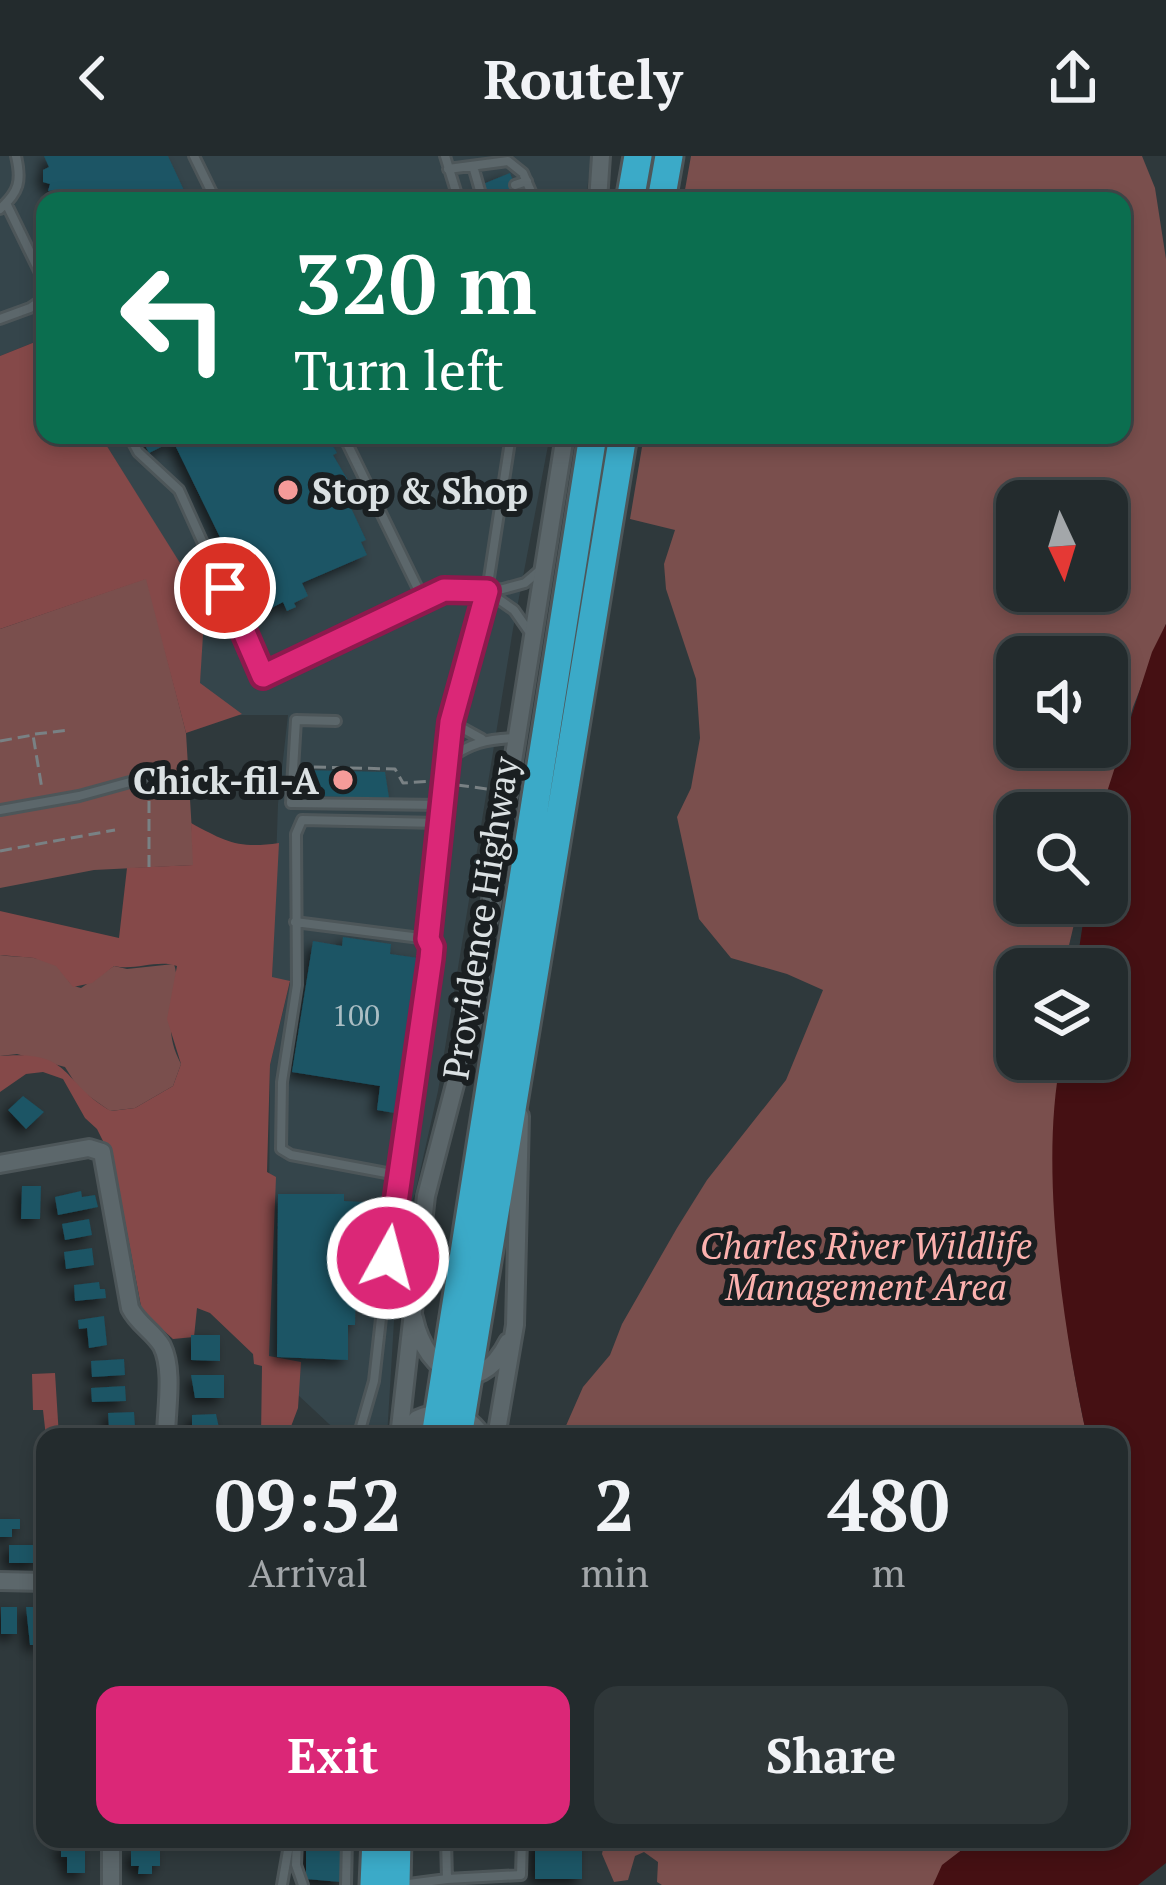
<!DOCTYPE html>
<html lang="en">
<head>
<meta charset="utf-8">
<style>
	:root { --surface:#232b2d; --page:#2f3739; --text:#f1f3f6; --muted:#a3a7aa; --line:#404749; --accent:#db2777 }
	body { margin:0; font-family:"PT Serif",serif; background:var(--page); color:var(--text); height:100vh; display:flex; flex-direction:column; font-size:45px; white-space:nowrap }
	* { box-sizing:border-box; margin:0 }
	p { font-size:39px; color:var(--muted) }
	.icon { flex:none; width:66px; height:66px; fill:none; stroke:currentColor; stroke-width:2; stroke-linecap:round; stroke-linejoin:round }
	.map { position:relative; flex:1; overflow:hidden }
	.panel { position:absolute; left:36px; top:1272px; width:1092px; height:420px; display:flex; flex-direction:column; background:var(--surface); border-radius:24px; box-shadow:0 6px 18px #0003,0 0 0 3px var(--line) }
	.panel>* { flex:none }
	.top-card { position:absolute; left:36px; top:36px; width:1095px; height:252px; border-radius:24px; box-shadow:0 6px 18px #0003,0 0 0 3px var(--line); background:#0b6e4f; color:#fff; overflow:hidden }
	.needle { width:78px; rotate:176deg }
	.buttons { position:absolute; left:996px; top:324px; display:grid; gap:24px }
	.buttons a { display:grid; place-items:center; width:132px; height:132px; border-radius:24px; background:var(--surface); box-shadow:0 6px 18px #0003,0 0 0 3px var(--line); font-size:60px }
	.pin { position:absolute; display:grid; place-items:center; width:102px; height:102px; color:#fff; margin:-51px; border:6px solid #fff; border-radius:50%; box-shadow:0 3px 12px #0007 }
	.me { position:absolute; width:132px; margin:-66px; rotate:7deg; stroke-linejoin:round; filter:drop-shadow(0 0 9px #0008) }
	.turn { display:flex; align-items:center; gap:42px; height:252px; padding:0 60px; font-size:54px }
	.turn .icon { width:156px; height:156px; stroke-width:2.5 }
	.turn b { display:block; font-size:84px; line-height:102px }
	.eta { display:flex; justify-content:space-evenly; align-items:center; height:204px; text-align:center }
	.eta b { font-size:72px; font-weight:700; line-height:84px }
	.action { display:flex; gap:24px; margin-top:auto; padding:24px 60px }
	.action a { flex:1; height:138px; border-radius:24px; background:var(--accent); color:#fff; font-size:48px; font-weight:700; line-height:138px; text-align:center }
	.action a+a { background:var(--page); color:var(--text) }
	header { display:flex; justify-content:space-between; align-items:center; height:156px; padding:0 60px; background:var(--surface); font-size:54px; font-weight:700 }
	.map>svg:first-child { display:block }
	.built { fill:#35454b }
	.green { fill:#7a4f4d; fill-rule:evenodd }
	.forest { fill:#854949 }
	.water { fill:#451013 }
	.building { fill:#1b5465; filter:url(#shadow) }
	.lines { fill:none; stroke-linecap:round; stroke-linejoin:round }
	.service-casing { stroke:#4d5659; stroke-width:14 }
	.minor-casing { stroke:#4d5659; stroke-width:22 }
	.trunk-casing { stroke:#4d5659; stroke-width:33 }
	.path { stroke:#798184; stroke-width:3; stroke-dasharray:12 6; stroke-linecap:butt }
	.service { stroke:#5c676b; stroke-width:8 }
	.minor { stroke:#5c676b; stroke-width:16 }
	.trunk { stroke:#3baac8; stroke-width:27 }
	.route-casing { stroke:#8e194d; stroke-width:30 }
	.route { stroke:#db2777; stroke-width:21 }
	.poi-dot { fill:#f59b99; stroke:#1a1f21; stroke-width:4.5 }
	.labels { text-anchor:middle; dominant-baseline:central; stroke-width:12; stroke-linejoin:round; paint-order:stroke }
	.number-label { font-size:30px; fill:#abbec4 }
	.poi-label { font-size:36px; font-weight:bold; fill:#dbe1e3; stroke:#1a1f21; text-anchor:start }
	.street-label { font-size:36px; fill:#dbe1e3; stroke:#1a1f21 }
	.park-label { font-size:36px; font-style:italic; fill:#fcb1ae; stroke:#1a1f21 }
</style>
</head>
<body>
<header><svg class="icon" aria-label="back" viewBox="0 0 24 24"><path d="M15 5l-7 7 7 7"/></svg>Routely<svg class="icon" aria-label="share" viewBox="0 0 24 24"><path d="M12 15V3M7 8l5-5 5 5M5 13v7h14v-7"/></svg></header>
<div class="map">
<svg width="1166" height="1729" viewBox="0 0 1166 1729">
	<defs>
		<filter id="shadow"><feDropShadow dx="-5.5" dy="5.5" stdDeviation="6" flood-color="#0009"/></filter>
	</defs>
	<rect width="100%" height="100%" fill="#2f393c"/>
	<path class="built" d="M0,0H591L586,45H45V182L0,200Z
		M100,279H550L513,473L438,935L415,1038L406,1058L397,1115L387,1281H343L268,1211L270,909L290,826L272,822L278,648L288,559H198L204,447Z"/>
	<path class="green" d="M691,0H1142L1155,32L1166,103V468L1133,551L1103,657H1017V747H1079L1066,802L1055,813H1017V903H1061C1055,934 1056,964 1055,995C1055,1092 1066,1187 1087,1281H561L583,1231L610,1199L622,1168L677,1072L707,1024L786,924L823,834L787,818L731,802L699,763L677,661L691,632L700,582L696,523L666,433L664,408L675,374L630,363L644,279H1122V45H683ZM1017,345H1107V435H1017ZM1017,501H1107V591H1017Z
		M147,422L186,577L194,709L94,714L0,732V473Z
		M0,799C18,802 46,799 60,812C70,822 65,828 81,832L114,810L127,813L174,808C185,843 157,863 181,908L173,930L135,952L110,955L79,933L65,911L17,898L0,900Z
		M605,1683H976L946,1707L937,1729H662L657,1726L658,1706L644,1696L635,1700L628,1724L614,1726L602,1698Z"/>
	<path class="forest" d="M45,182V279H100L205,447L200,527L242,558L186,577L146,423L0,473V200Z
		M191,667C226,686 239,693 279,687L272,821L290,825L270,909L267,1016L276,1021L269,1200L301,1206L298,1252L287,1281H261L262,1210L254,1208L253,1198L210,1157L197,1152L194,1181L173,1183L163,1174L153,1172L143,1161L114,1007L97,973L85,962L63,923L43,916L26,918L0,936V900C74,894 59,925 111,955L135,952L173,930L181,908L167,863L177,810C157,803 135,815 114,810L92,827L73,831L56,810L34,802L0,799V755L119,782L127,712L193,709Z
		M55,1217L59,1281H46L43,1254H33L32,1218Z"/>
	<path class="water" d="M1166,468V1707L1138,1729H933L942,1709L976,1683H1119V1281H1087C1063,1173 1039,1011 1061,903H1107V813H1076L1086,747H1107V657H1103L1107,636L1152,496Z"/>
	<path class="building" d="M44,0H168L189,45H65L60,34L48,35L50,28L43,26V14L49,11Z
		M510,17L521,45H489L483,28Z
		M145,279H327L337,297L333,299L353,333L344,337L366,384L361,386L367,399L302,427L308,440L294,447L296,451L287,455L283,446L258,459L173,285L149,297L141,281Z
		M302,614L385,616L389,642L301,640Z
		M343,781L391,788L390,798L419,802L395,957L377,954L380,930L292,916L313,785L342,790Z
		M23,940L44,956L26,973L8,954Z
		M22,1030H41L40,1063H21Z
		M81,1035L82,1041L95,1039L98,1051L58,1059L55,1041Z
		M278,1038H344V1045L364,1046L363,1123H356L355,1169H348V1204L277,1201Z
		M89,1063L92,1079L65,1084L62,1068Z
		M92,1092L94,1109L66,1113L64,1096Z
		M99,1126L100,1133H105L106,1142L75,1145L74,1129Z
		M104,1160L107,1189L89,1192L87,1172L79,1173L78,1164Z
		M191,1179H220V1205L191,1204Z
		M124,1203L125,1219L92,1221L91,1205Z
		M191,1219H224V1242H195Z
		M125,1230L126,1245L92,1246L91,1232Z
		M134,1256L135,1271L109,1272L108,1257Z
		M216,1258L221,1281H192V1259Z
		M0,1363H20V1373H12V1381H0Z
		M9,1389H45V1400H36V1407H9Z
		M1,1451H17V1478H1Z
		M26,1451H43L41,1489H30Z
		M306,1683H341V1726L306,1723Z
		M535,1683H582V1723H535Z
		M61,1687H85V1717H67V1701H61Z
		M150,1688H160V1710H152V1718H138L139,1710H131V1694L150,1693Z"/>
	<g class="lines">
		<defs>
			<path id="service" d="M194,0L216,45
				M445,0L459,45
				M473,10L483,45
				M448,13L508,5L523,17L535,45
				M515,29L527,25
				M6,47L45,127
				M0,53C19,36 22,25 16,0
				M0,163L30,152L45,142
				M129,279L138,296L179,334L263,520L444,434L503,433L525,427L539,415
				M343,279L423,443
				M488,436L514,454L528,474
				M336,565L296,564L291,647L441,649
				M451,566L482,583
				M446,605C469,587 487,583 515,582
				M0,654L79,640L159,618
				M295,766L428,783L432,791L397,1019L374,1225L358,1281
				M428,783L455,541L487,435L511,279
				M397,1019L291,999L281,993L282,926L297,829L296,678L302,664L439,667
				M297,1683L296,1709L303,1729
				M447,1723L521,1719L522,1683
				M282,1729L290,1683
				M346,1729L347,1683
				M401,1729L447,1723L446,1683"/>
			<path id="minor" d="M598,45L601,0
				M0,1008L89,992L102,996L130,1152C138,1168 153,1175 162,1190C174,1214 166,1255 166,1281
				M414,1162C426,1219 478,1246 508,1186
				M399,1281L426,1040L472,863L565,279
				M404,1281L417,1263C445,1251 466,1255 483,1281
				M496,1281L515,1169L520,960
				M0,1425L45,1426
				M111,1683V1729"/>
			<path id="trunk" d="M630,45L638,0
				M661,45L669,0
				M435,1281L593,279
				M458,1281L623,279
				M374,1729L376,1683
				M396,1729L397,1683"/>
		</defs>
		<use href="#service" class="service-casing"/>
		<use href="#minor" class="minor-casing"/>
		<use href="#trunk" class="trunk-casing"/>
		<path class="path" d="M35,578L70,574
			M0,585L33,579L42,633
			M314,611L395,613L403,627L432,625
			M457,629L495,634
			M0,695L115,674
			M149,711V635"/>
		<use href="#service" class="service"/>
		<use href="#minor" class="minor"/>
		<use href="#trunk" class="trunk"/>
	</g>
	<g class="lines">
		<defs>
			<path id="route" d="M225,432L263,520L444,434L487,435L451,566L428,783L432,791L431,802L388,1102"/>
		</defs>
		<use href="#route" class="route-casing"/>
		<use href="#route" class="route"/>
	</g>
	<g class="poi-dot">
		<circle cx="288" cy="334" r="12"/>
		<circle cx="343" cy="624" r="12"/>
	</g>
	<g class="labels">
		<g class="number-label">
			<text x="356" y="859">100</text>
		</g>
		<g class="poi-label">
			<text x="312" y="334">Stop &amp; Shop</text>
			<text x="319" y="624" text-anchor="end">Chick-fil-A</text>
		</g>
		<g class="street-label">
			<text transform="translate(480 762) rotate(-81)">Providence Highway</text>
		</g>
		<g class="park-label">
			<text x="866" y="1089">Charles River Wildlife<tspan x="866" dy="41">Management Area</tspan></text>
		</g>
	</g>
</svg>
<div class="buttons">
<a><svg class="needle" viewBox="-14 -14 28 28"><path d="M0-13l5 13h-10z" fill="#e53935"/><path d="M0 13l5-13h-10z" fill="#a3a7aa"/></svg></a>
<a><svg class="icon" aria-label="sound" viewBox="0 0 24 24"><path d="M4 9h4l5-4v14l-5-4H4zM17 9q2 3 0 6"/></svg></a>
<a><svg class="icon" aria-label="search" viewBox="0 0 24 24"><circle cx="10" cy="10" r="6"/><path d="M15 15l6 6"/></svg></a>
<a><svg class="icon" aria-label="layers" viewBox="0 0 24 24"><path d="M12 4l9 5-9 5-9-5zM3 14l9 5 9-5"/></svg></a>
</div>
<div class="pin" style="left:225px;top:432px;background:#d93025"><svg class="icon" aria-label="arrive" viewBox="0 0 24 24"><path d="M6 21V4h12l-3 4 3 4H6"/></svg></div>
<svg class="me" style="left:388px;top:1102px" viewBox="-20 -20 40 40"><circle r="17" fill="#db2777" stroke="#fff" stroke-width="3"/><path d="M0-11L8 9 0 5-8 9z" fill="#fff"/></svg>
<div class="top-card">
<div class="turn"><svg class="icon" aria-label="left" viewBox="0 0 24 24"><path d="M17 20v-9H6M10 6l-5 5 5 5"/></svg><div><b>320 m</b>Turn left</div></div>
</div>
<section class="panel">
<div class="eta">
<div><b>09:52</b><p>Arrival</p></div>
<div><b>2</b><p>min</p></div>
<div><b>480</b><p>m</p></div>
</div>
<div class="action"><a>Exit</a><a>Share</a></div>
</section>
</div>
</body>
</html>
